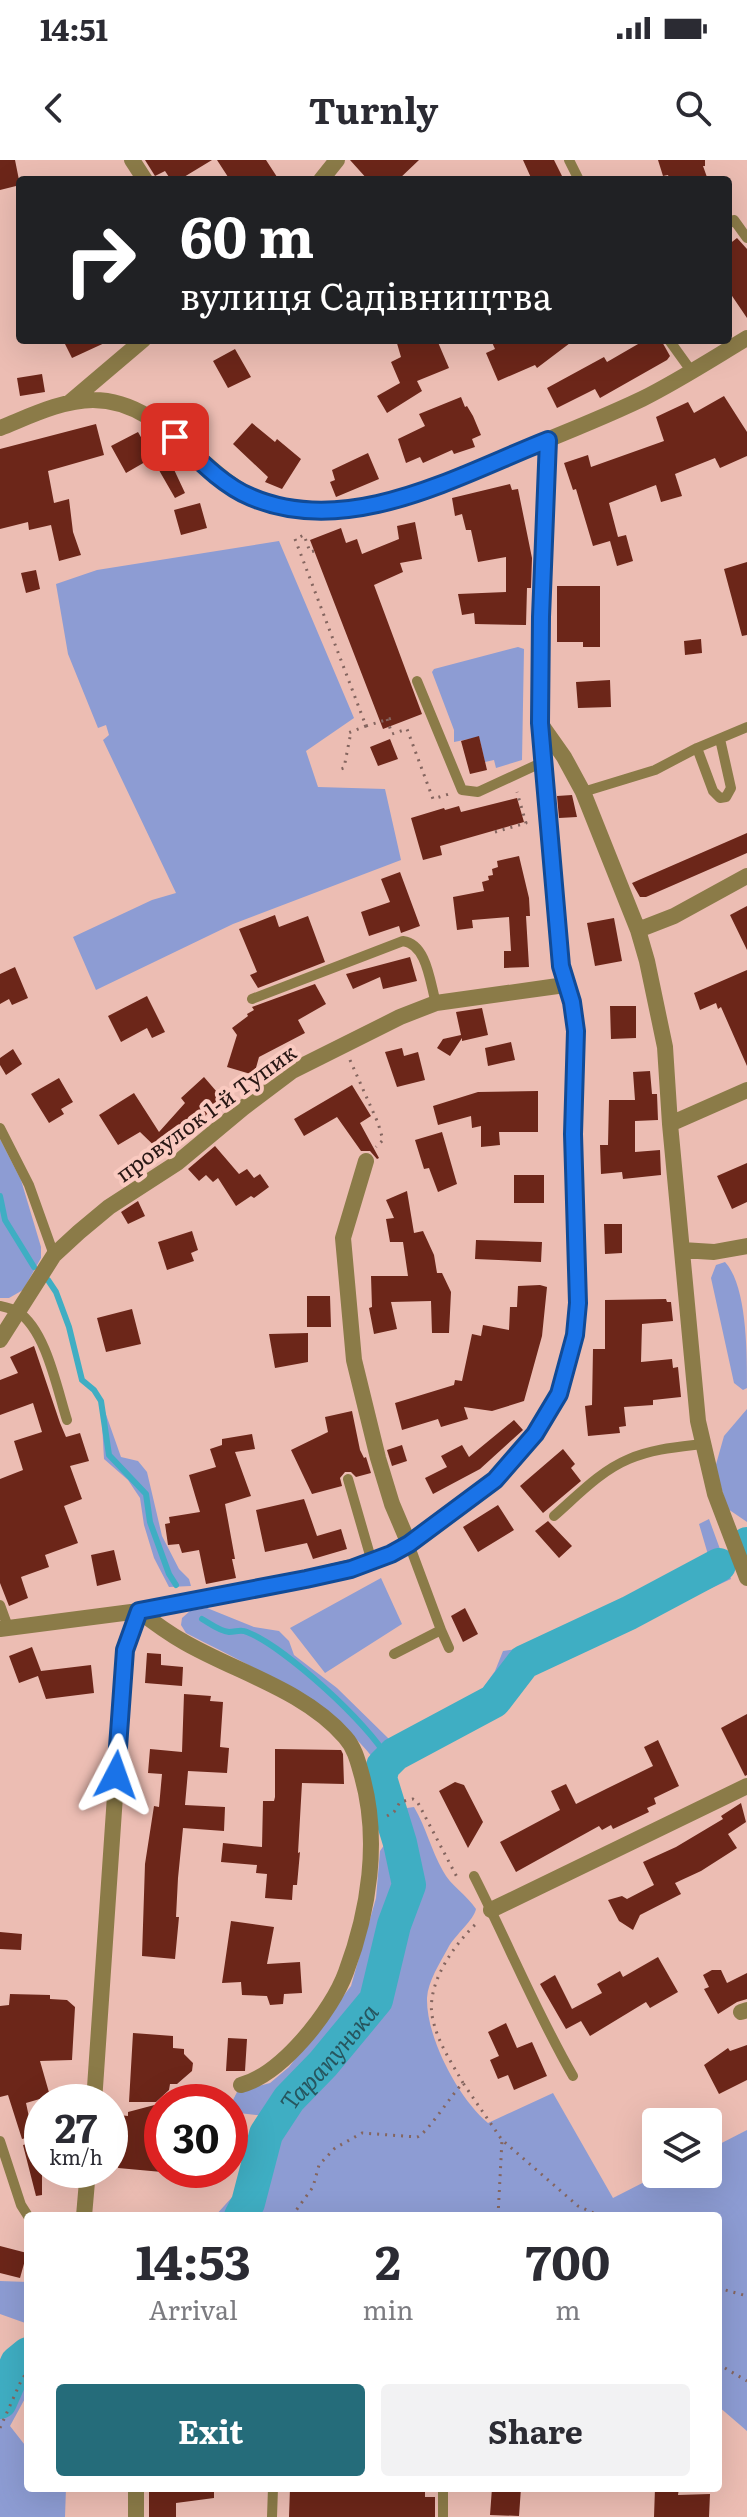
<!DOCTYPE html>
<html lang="en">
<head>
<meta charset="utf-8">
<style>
	:root { --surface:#fff; --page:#f2f2f3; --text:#2b2b33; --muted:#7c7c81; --accent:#256c7a }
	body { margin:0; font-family:Literata,serif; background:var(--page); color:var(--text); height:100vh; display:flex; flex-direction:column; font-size:30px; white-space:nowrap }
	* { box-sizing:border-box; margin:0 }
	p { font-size:26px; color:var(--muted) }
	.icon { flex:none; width:44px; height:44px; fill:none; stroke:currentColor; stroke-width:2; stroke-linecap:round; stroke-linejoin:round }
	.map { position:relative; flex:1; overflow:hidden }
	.details { position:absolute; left:24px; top:2052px; width:698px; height:280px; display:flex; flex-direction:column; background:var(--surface); border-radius:8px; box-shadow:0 8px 32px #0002 }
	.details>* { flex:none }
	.banner { position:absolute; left:16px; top:16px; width:716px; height:168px; border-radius:8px; box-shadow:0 8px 32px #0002; background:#202124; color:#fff; overflow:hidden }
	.buttons { position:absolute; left:642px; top:1948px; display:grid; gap:16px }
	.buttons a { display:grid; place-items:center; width:80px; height:80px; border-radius:8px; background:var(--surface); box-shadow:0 8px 32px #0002; font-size:40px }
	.speed { position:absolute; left:24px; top:1924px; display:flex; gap:16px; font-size:40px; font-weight:700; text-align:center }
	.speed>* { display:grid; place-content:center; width:104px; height:104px; border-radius:50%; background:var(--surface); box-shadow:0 8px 32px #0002; line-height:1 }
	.speed small { font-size:20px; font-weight:400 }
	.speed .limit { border:12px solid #d22; background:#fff; color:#111 }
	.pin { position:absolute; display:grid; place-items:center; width:68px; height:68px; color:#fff; margin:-34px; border-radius:16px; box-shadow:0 4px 12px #0006 }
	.me { position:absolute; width:88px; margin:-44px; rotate:4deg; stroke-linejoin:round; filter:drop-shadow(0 0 6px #0008) }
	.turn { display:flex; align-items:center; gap:28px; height:168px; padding:0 32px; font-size:36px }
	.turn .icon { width:104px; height:104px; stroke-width:2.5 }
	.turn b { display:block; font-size:56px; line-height:68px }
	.eta { display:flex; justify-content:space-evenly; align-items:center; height:136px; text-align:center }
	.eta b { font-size:48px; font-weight:700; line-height:56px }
	.cta { display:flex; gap:16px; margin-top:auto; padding:16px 32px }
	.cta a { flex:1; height:92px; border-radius:8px; background:var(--accent); color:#fff; font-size:32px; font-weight:700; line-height:92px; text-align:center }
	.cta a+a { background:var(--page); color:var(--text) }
	.status { display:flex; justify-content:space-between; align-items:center; height:56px; padding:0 40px; background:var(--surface); direction:ltr }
	.status svg { height:22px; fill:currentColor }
	header { display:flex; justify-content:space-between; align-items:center; height:104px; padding:0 32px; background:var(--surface); font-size:36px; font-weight:700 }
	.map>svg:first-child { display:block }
	.green { fill:#8d9cd3 }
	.water { fill:#3faec3 }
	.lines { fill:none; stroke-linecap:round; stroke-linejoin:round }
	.stream { stroke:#3faec3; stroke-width:6 }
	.river { stroke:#3faec3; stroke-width:34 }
	.building { fill:#6c2619 }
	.path { stroke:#84655f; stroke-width:3; stroke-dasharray:2 6; stroke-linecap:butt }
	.lane { stroke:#8b7b48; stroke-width:10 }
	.street { stroke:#8b7b48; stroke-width:16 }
	.route-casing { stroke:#114b97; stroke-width:20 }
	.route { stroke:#1a73e8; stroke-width:14 }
	.labels { text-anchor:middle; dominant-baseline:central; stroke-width:8; stroke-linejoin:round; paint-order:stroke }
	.street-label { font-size:22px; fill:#281714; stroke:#facac0 }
	.water-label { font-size:24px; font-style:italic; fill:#27565f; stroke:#facac0 }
</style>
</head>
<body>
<div class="status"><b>14:51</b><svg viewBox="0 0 49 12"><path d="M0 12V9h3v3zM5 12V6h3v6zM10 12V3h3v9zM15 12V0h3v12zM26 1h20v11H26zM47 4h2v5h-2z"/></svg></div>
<header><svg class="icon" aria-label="back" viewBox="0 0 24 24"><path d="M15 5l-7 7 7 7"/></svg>Turnly<svg class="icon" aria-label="search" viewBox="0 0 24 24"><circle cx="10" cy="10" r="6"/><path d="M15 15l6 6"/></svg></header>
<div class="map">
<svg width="747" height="2357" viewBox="0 0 747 2357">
	<rect width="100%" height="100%" fill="#ecbdb3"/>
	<path class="green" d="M279,381L354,558L306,591L318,627L385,629L401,700L233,764L96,830L73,777L152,740L176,733L103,580L109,575L106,565L98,568L68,494L56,424L97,410Z
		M518,487L524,489L522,600L496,608L494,600L485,602L479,577L454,582V570L432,512L434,509Z
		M0,979L21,1020L41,1087V1098L23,1130L9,1138H0Z
		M725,1102C747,1126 747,1191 747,1228L743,1230L734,1223L711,1118L716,1105Z
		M101,1245L103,1246L121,1297L138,1301L147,1312L162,1376L179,1409L189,1419L191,1426L169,1427L154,1398L144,1365L140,1338L128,1320L104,1299Z
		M747,1249V1362L728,1349L715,1308L724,1276Z
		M709,1359L731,1419L570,1494L542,1500L516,1524L492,1555L480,1532L495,1511L503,1491L524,1488L555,1479L709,1398L699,1364Z
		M381,1418L402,1464L325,1513L290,1468Z
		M207,1448L254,1467L279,1471L289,1481L294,1495L337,1528L389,1579L391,1590L381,1598H373C325,1538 253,1508 186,1473L181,1465L182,1458L190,1451Z
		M414,1647C426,1667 431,1690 443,1711C450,1725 467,1735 476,1749C474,1760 455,1775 448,1788C440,1803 428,1821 427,1838C426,1877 458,1938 488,1963L553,1933L613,2038L660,2014H708V1990L747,1970V2271L718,2246V2056H215L234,2035L266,1956L230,1952V1946L237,1932L270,1923L289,1907L351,1826L376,1738L380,1691L392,1674L388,1660L396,1657L400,1649Z
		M0,2121L28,2122V2164L0,2154Z
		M28,2183V2233L10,2266L28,2289V2328H66L65,2357H0V2225Z"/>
	<path class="water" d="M482,1545L486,1555L420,1584L415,1577L462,1547Z"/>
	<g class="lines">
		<path class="stream" d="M0,1036L5,1060L34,1107
			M48,1120L56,1132L69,1167L82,1220L94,1230L101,1241L109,1295L146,1334L150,1362L169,1414L176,1425
			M202,1459C211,1464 219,1471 229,1472C236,1472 241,1469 247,1472C285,1487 369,1564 388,1599"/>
		<g class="river">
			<path d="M746,1391L747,1384"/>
			<path id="s1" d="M241,2056L248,2043L266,1974L289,1939L323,1904L376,1840L394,1765L409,1725L400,1683L380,1618L383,1606L395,1594L494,1541L524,1502L629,1453L719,1405"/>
			<path d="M0,2242L17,2203L28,2194"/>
		</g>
	</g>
	<path class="building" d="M0,0H15L20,25L0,30Z
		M145,0H212L179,20H171L165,11L155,16Z
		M217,0H266L279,20H230Z
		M350,0H419L398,20H368Z
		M523,0H554L564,20H532Z
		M658,0H705V6H703L708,20H670L668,15L663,16Z
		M737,78L747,89V158L728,130V85Z
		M63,180H111L72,198Z
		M396,180H437L449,208L417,221L422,231L387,253L377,236L400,223L391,202L401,197Z
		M491,180H574L537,208L535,205L498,221L486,193L495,189Z
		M645,180H661L670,196L667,200L600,238L595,229L557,248L547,228L604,197L607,202Z
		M235,189L251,217L228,228L213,201Z
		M42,214L45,232L20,236L17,218Z
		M724,236L747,272V296L720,308L715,298L675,314L682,336L661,342L656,325L609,343L618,377L626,375L633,401L617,406L610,381L593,386L576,329L573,330L564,303L588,295L591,307L664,281L656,257L688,242L694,253Z
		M461,237L465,247L467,246L473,256L481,275L472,279L475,287L454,294L452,290L423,303L420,297L406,303L398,279L425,266L419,254Z
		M252,263L275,282L277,279L301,299L282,329L265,322L268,317L233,284Z
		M96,264L104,295L48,311L54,343L69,339L73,372L81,395L59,401L51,365L29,370L28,362L0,369V289Z
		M138,272L149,291L162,284L185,333L175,338L152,298L126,313L111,286Z
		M368,293L379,319L336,337L330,322L335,320L332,310Z
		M510,324L512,330L518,329L532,398L531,428H527L526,465L475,464L474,453L462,455L458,434L506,432V397L478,402L471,370H466L462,354L455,356L452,338Z
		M200,343L207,368L181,375L174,350Z
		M415,362L422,399L400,403L403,412L374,425L422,554L383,569L310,380L341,368L346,383L357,379L362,394L399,379L397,366Z
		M747,402V475L742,476L724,409Z
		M36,410L40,429L26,433L21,413Z
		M557,426H600V487H583V482H557Z
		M701,479L702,493L685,495L684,481Z
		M610,520L611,547L578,548L576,522Z
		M479,576L487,610L470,614L461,581Z
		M390,579L398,599L378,606L370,587Z
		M572,635L577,657L559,658L557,636Z
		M517,638L524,662L440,686L442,695L423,700L411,658L444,648L445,650L459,646L461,652Z
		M747,673V693L646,737H640L632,723Z
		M519,696L529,738L530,756H526L529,807L504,808V791H511L509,757L472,760L473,768L457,770L453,737L484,731L482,722L489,720L488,716L493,715L492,709L498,707L497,701Z
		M400,712L420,766L401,773L399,766L369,776L361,752L390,742L381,719Z
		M747,746V790L730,755Z
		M275,755L279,767L308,756L325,802L258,828L250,815L257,812L239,769Z
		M614,758L622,801L595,806L587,763Z
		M410,797L417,821L383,829L380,817L353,829L346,814Z
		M15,807L28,838L12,845L9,839L0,844V814Z
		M747,810V906L721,847L718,849L716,843L700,850L694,833Z
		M315,824L326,844L298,860L305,873L259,897L254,915L227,907L237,875L232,868L248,856L247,854L254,850L252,847Z
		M147,836L165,872L152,878L147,868L121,882L108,856Z
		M610,846H636V878L611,879Z
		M482,848L488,875L462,881V878L450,896L437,888L443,879L461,875L456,852Z
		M511,882L515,900L488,906L485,888Z
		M402,888L404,896L418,892L425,920L397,927L385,892Z
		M13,889L22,904L6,915L0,905V898Z
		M650,911L652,934H657L658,960L635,961V992L660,990L661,1015L623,1019L622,1012L601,1014L600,985H608L609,940H635L633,912Z
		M204,917L223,939L170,989L172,993L166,997L140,972L118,985L99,955L134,933L159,972L185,943L181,938Z
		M59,918L73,942L61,949L64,954L49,963L31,934Z
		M352,925L371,956L360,963L379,998L377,999L370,991H361L337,957L304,976L294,959Z
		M538,931V972H499L500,985L481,987V966L472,968L471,956L438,965L433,946L478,932Z
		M442,972L457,1024L438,1032L429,1008L424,1009L415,980Z
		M215,986L239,1014L247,1009L254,1018L260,1014L269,1027L254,1038L251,1036L236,1046L218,1018L213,1022L206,1015L199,1021L188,1009Z
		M747,1003V1042L732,1049L717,1016Z
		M514,1015H544V1043H514Z
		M407,1031L414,1073L423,1071L434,1095L437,1113H442L451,1132L449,1173H432L431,1141L391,1142L397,1169L374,1174L369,1148L372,1147L371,1116H408L403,1082H390L386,1059L394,1058L386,1040Z
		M138,1041L145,1056L128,1064L121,1052Z
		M604,1064H622V1093L605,1094Z
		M192,1071L198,1090L191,1093L194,1101L167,1110L158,1082Z
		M476,1080L542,1082L541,1102L475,1099Z
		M540,1125L547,1127L542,1176L524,1241L492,1251L464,1247L468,1259L441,1267L438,1259L402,1270L395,1243L454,1225L455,1220L462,1221L472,1174L481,1176L483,1165L509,1170L510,1147H517L518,1126Z
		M307,1136H330L331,1167H307Z
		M666,1139L667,1142H671L673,1161L642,1164L641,1202L672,1199L673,1208L678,1207L681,1237L653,1240V1245L624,1247L626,1266L619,1267L620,1273L588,1276L585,1246L592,1245L593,1189H605V1140Z
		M132,1149L141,1184L106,1192L97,1158Z
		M308,1173V1202L275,1208L269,1174Z
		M34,1186L60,1263L66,1277L80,1273L89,1301L70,1306L82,1339L64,1346L78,1383L45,1395L49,1407L21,1417L28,1438L9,1446L0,1423V1319L23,1310L14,1281L42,1272L33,1243L0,1255V1220L18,1213L10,1197Z
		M352,1251L360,1290L364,1298L366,1297L371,1313L356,1317L351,1312H345L340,1318L342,1326L312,1334L291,1290L328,1272L325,1257Z
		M514,1260L523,1270L480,1309L433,1334L425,1318L447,1307L441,1296L462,1285L469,1297Z
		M252,1274L255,1289L235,1292L251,1336L225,1344L235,1399H232L236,1418L206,1424L199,1390L182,1393L179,1384L168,1385L165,1364L170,1363L169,1357L200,1352L189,1315L216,1307L210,1289L222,1285V1279Z
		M402,1285L407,1301L392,1306L387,1290Z
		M563,1289L575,1304L571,1308L581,1321L543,1353L520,1326Z
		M304,1339L317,1376L341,1369L347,1389L313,1399L307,1383L265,1392L256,1350Z
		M498,1345L514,1370L478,1392L463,1367Z
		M548,1361L572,1386L559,1398L535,1371Z
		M114,1390L121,1420L97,1426L91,1395Z
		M465,1448L478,1474L463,1482L451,1456Z
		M32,1487L41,1511L91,1505L94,1533L46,1539L38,1516L19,1523L9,1496Z
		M147,1493L161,1494V1505L183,1507L182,1526L145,1523Z
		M184,1534L211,1536L210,1541L223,1542L220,1587L229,1588L227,1613L188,1611L185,1645L225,1647L224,1671L183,1668L178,1718L176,1757H179L175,1799L142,1796L145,1704L154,1646L159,1647L162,1614L148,1613L150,1589L182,1592Z
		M747,1554V1615L745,1616L721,1568Z
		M658,1580L679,1626L654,1638L656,1644L647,1648L649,1652L613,1669L611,1665L602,1670L599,1666L516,1712L500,1682L560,1650L551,1631L566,1624L576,1644L606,1629L653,1606L644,1587Z
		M275,1589L341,1590L343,1594L344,1624L302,1623L298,1693L300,1692L297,1725H293L292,1740L265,1738L267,1714L256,1713L257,1705L221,1702L223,1683L262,1687L263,1641H274L275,1637Z
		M455,1622L464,1625L483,1662L468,1688L439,1631Z
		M741,1643L746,1662L728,1674L737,1688L701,1711L675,1723L681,1734L640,1755L633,1770L619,1761L608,1740L622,1736L627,1739L654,1725L643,1702L676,1687L723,1659L721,1656Z
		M231,1761L274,1767L267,1804L300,1802L302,1833L284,1834L283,1844L270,1845L267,1836L242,1835L241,1822L222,1823Z
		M0,1772L22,1774L21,1790L0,1789Z
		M658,1797L678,1832L650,1848L646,1842L590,1876L581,1861L566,1869L540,1824L555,1815L572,1849L602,1833L597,1824L620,1811L623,1817Z
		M712,1810H721L727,1823L747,1813V1839L737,1842L718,1854L704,1829L709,1827L703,1815Z
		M10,1834L50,1835V1839L67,1840L75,1847L72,1900L40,1901L50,1936L26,1943L33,1976L22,1979L8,1935L0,1937V1846L9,1845Z
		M506,1863L517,1888L532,1882L547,1916L514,1930L508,1915L498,1919L490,1900L499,1896L488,1872Z
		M133,1873L173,1876V1888L184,1889V1894L193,1903L192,1911L177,1924H170L169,1930L156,1942H129Z
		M228,1878L247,1879L245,1911H226Z
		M747,1885V1920L719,1934L704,1905L728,1888L730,1891Z
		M162,1943V2012L118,2008L121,1980H116L119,1955L128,1956V1952Z
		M42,1980V2035L36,2036L23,1985Z
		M0,2086L27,2093L20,2118L0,2113Z
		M149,2328H214V2338L176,2343V2357H149Z
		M290,2328H425V2337H435V2357H289Z
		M492,2328H521L519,2356L490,2355Z
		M655,2328H679L678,2335L710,2334L709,2357H654Z"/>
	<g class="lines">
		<path class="path" d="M314,391L310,392L304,375L295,379L366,566L348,573L350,577L344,608L341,609
			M387,559L392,574L407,569L433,639L449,634
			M366,566L392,558
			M495,672L526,663L517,632
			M350,900L378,963L383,980L376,987
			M387,1656L394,1652L400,1642L413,1639L417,1641L459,1721
			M463,1923C452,1903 438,1883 433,1860C424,1825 455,1783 479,1761
			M292,2056L313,2027L319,2005L335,1988L362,1973L417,1977C427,1974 451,1935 463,1923L502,1980L578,2046L600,2056
			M498,2056L502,1980
			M718,2128L747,2136
			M718,2204L747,2221
			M0,2268L21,2221L28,2210"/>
		<path class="lane" d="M569,0L579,20
			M728,64L734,60L747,78
			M669,180L692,212
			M417,521L462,630L478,632L543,602
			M697,588L713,631L720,638L726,637L731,628L720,579
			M583,632L655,610L697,588L747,567
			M252,839L403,781C427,784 430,823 436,843
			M0,968L29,1025L54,1095
			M0,1146C5,1147 13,1149 18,1152C46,1170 57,1229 67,1260
			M348,1319L372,1402
			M554,1356C577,1336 600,1311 629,1299C652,1289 677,1287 702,1284
			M0,1445L8,1467
			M441,1470L449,1488
			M394,1494L441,1470L409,1384
			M474,1716C508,1783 536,1852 573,1916
			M0,1981L21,2045L28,2056
			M272,2357L273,2328
			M443,2357V2328"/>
		<path class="street" d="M132,0L145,20
			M321,20L337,0
			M70,242L143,180
			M0,268C28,257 62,240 93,240C168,240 204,326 273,345C354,366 434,326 507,296C552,278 598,260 642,239C678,221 712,199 747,178
			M540,563L564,597L583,632L638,770L647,801L665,887L670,964L698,1261L715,1334L747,1418
			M638,770L674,756L747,716
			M670,964L747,930
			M366,1001L343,1078L354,1200L378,1298L392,1344L409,1384
			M682,1090L714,1092L747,1086
			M0,1180L54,1095L79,1072L109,1047L177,1003L243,948L292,911L400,857L436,843L565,825
			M0,1469L139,1451L261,1429L372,1402L409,1384L495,1320L520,1292L544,1261L559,1234L575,1175L578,1143L573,974L576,871L572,842L561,806L540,563L541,457L548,280
			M491,1750L747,1626
			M741,1852L747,1850
			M94,1942L125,1490L139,1451C153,1462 168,1473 184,1482C236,1512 304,1530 345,1577C355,1588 358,1602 362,1616C380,1680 369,1751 346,1812C332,1851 282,1914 241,1925
			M84,2056L88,2010
			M136,2357V2328"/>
	</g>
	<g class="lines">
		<defs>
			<path id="route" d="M116,1615L125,1490L139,1451L306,1419L351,1409L391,1394L409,1384L495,1320L535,1274L559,1234L575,1175L578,1143L573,974L576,871L572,842L561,806L540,563L541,457L548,280C459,315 349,379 251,337C222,325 198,299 175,277"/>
		</defs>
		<use href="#route" class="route-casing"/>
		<use href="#route" class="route"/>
	</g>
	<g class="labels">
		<g class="street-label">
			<text transform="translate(205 952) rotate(-36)">провулок 1-й Тупик</text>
		</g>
		<g class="water-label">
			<text stroke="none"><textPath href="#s1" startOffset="186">Тарапунька</textPath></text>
		</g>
	</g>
</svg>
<div class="buttons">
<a><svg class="icon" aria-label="layers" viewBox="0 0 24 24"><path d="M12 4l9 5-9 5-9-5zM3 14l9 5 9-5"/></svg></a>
</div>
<div class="speed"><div>27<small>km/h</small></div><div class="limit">30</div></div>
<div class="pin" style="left:175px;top:277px;background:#d93025"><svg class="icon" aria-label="arrive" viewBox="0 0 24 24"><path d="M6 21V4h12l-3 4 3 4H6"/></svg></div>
<svg class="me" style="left:116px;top:1615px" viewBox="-20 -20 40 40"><path d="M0-17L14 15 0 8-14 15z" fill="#1a73e8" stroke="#fff" stroke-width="4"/></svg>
<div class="banner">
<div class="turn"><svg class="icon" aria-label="right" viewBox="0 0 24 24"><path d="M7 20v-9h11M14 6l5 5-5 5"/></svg><div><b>60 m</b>вулиця Садівництва</div></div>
</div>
<section class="details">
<div class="eta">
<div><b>14:53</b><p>Arrival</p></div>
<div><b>2</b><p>min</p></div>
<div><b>700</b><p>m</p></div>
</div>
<div class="cta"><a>Exit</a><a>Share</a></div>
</section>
</div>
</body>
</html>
